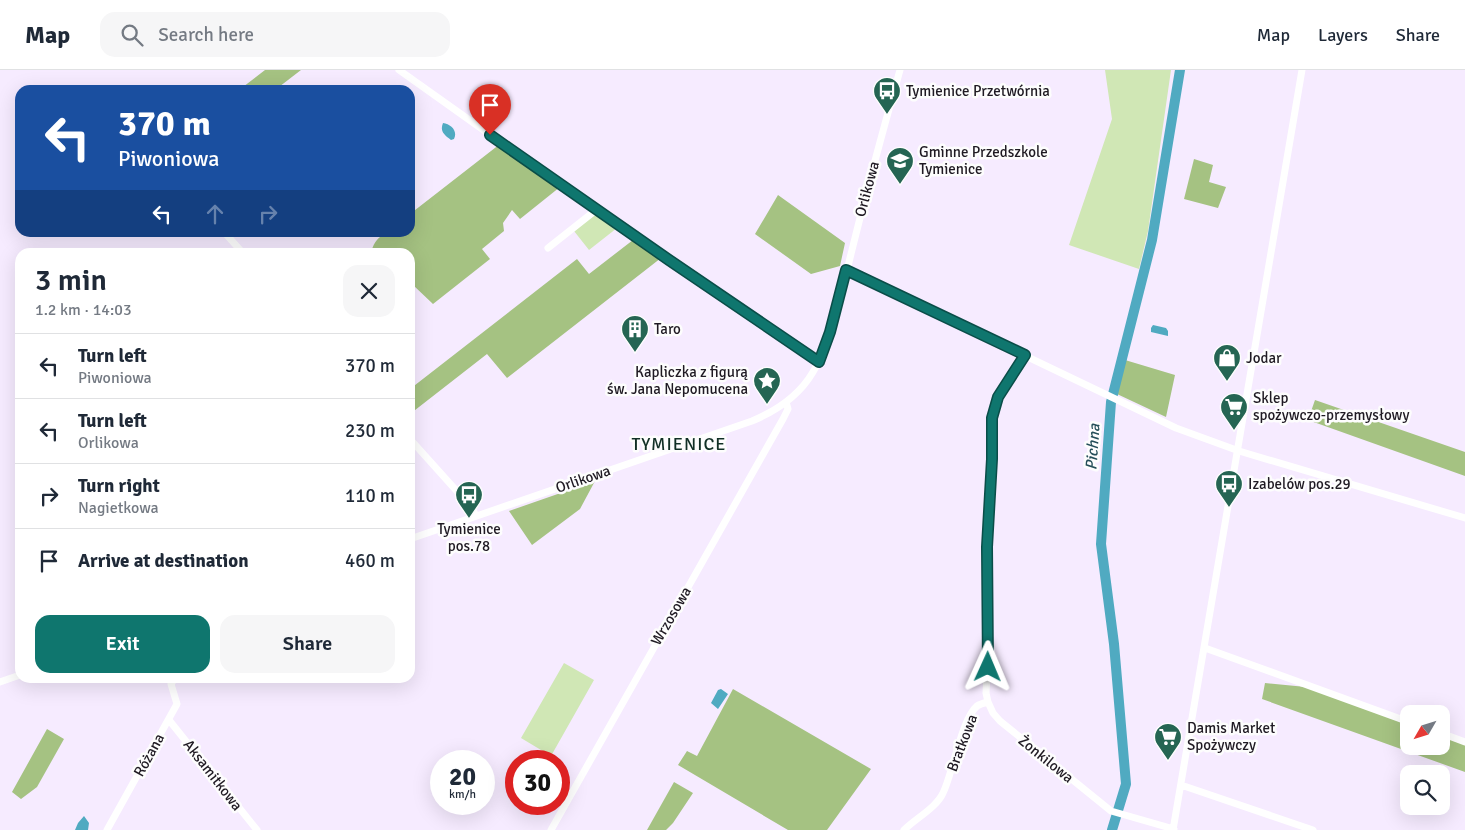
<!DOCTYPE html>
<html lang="en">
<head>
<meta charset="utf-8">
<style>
	:root { --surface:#fff; --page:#f6f6f7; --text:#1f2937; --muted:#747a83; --line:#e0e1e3; --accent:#0f766e }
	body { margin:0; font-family:Signika,sans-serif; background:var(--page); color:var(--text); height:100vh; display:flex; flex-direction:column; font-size:19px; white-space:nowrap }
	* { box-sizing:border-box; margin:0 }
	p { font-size:16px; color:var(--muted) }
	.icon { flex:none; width:28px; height:28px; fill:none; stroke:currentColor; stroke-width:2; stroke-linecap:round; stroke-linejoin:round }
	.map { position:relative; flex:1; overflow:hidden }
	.side { position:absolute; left:15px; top:178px; width:400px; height:435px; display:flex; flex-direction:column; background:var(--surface); border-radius:15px; box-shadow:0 5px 20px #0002 }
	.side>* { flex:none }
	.top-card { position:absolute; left:15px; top:15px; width:400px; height:152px; border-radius:15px; box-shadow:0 5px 20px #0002; background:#1a4fa0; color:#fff; overflow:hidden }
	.needle { width:32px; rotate:231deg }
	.controls { position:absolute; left:1400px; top:635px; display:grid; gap:10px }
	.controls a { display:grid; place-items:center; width:50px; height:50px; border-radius:10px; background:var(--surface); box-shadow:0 5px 20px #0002; font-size:25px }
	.speed { position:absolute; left:430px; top:680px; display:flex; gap:10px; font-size:25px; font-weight:700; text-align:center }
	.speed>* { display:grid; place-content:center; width:65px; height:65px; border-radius:50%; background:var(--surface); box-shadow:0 5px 20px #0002; line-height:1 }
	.speed small { font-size:12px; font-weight:400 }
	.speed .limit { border:8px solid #d22; background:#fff; color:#111 }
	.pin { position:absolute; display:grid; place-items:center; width:42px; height:42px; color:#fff; margin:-51px -21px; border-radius:50% 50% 50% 0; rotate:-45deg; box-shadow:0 0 5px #0007 }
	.pin .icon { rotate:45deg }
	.me { position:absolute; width:55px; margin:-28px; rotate:1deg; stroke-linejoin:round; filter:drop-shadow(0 0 4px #0008) }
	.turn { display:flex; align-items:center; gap:18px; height:105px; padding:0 20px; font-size:22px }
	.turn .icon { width:65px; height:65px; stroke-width:2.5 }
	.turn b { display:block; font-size:35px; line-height:42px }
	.lanes { display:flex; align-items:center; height:48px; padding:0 20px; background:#0003; justify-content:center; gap:25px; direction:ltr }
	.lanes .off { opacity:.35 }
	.round { display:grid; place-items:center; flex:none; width:52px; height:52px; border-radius:15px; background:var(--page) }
	.head { display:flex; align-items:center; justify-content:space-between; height:85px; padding:0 20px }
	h1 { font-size:30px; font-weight:600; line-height:38px }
	.action { display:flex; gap:10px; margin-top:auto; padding:10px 20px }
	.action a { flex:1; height:58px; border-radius:15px; background:var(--accent); color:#fff; font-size:20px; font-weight:600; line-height:58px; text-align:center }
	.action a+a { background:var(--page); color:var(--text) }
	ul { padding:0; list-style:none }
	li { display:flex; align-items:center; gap:15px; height:65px; padding:0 20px; border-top:1px solid var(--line) }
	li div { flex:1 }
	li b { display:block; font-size:19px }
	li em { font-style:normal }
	header { display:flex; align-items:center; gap:30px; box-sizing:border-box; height:70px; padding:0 25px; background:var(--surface); border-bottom:1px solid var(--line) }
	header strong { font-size:24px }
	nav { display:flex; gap:28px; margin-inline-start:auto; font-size:18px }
	.search { width:350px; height:45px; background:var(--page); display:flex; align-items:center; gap:12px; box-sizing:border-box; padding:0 18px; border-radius:15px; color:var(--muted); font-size:19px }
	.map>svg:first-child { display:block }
	.green { fill:#d0e7b5 }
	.forest { fill:#a5c282 }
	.water { fill:#50aac1 }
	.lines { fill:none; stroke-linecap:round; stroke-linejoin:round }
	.river { stroke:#50aac1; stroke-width:10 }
	.minor { stroke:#fff; stroke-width:7 }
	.route-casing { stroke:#0a4d48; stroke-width:12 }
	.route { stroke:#0f766e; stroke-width:9 }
	.labels { text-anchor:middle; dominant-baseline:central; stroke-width:5; stroke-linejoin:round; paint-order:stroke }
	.poi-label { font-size:15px; fill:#1f1a23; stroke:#fdfdfd; text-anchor:start }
	.street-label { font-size:15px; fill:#1f1a23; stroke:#fdfdfd }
	.water-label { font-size:16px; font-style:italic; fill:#254e59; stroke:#fdfdfd }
	.quarter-label { font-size:18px; letter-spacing:1px; fill:#112f26; stroke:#fdfdfd }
</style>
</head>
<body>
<header>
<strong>Map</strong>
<div class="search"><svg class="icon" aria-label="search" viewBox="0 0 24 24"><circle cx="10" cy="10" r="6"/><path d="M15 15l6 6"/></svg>Search here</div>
<nav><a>Map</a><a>Layers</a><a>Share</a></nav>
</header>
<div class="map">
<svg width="1465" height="760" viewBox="0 0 1465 760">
	<rect width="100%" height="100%" fill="#f6ebff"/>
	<path class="green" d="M1105,0H1171L1148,161L1139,199L1069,175L1112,49Z
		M597,143L617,158L589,180L574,161Z
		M564,593L594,610L551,686L521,668Z"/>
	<path class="forest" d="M265,0H301L275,20H239Z
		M500,74L560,117L520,149L512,140L503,153L504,161L482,179L490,189L433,234L413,215H410V182H371C378,160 390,163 410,162V144Z
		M1194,89L1213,95L1209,112L1226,117L1218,138L1184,129Z
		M778,125L845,173L840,196L811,204L755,164Z
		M633,170L661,188L507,308L487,284L410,344V319L577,189L589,204Z
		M1125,290L1175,305L1166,347L1117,324Z
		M1315,330L1465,382V406L1308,350Z
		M595,411L580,439L532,475L509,441Z
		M1265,613L1306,617L1409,654V676H1441V666L1465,675V702L1262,629Z
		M733,619L871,699L827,760H788L678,695L687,681L697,686Z
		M47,659L64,669L37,717L21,729L12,722Z
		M674,712L693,723L673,753L666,760H647Z"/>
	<path class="water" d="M443,53C451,54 458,61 454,69L451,70C443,64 440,61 443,53Z
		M1153,255L1166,258L1168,261V266L1151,262V258Z
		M721,619L728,624L718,639L711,633L718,620Z
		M84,746L89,753L88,760H75L78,753Z"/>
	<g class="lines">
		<path class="river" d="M1112,760L1126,714L1114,574L1101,474L1111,332L1152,170L1180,0"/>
		<path class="minor" d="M399,0L596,140L819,292
			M224,162L242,182
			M548,178L596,140
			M846,200L1176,358L1239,381L1465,448
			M410,369L472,438L476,446
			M410,469L752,351C776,341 799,326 813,302C834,267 842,219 852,180C867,119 883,60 900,0
			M1205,578L1409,652
			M0,612L20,605
			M988,632L993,643L1000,651L1111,741L1174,759
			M169,650L257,760
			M1441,663L1465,672
			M1181,715L1313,760
			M107,760L177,634L171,614L175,608
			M551,760L783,349L788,339L786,332
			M904,760C915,749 937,737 943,723C953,703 961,650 977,636C980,634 984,633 988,632L986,623L988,587L987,477L992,389L993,348L999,327L1025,285
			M1173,760L1302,0"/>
	</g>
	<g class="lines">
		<defs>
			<path id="route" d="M490,65L669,190L819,292L830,262L846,200L1025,285L998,327L992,348V389L987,477L988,597"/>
		</defs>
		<use href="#route" class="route-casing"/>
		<use href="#route" class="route"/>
	</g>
	<defs>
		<symbol id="bus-pin" viewBox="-11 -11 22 30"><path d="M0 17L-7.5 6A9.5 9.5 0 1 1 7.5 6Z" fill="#256553" stroke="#fdfdfd"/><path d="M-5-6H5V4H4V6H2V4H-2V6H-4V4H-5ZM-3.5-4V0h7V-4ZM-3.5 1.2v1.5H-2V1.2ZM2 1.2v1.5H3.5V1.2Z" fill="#fff"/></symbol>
		<symbol id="school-pin" viewBox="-11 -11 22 30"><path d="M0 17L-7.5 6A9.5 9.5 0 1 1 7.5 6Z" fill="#256553" stroke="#fdfdfd"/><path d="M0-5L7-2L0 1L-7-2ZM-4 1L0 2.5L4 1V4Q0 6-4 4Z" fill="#fff"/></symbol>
		<symbol id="building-pin" viewBox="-11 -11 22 30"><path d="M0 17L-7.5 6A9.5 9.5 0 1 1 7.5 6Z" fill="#256553" stroke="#fdfdfd"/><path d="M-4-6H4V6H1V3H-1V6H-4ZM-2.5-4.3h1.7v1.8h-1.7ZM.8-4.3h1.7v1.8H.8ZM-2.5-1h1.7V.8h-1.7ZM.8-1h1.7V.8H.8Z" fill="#fff"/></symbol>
		<symbol id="shop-pin" viewBox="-11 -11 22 30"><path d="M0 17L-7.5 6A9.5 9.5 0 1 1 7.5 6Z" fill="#256553" stroke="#fdfdfd"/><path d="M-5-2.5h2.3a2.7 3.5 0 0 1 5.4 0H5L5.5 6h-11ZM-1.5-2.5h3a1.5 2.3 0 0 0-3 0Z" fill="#fff"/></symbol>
		<symbol id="sight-pin" viewBox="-11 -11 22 30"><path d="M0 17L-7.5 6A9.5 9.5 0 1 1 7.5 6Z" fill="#256553" stroke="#fdfdfd"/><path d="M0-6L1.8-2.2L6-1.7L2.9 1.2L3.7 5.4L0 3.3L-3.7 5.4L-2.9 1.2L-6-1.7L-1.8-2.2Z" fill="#fff"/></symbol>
		<symbol id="supermarket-pin" viewBox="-11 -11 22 30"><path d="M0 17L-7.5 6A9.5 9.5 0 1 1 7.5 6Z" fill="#256553" stroke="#fdfdfd"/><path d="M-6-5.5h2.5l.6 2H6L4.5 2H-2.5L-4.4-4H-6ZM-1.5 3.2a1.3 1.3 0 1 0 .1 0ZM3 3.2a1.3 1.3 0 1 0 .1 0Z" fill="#fff"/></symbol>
	</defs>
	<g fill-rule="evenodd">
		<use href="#bus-pin" x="871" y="5" width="32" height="43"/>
		<use href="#school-pin" x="884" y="75" width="32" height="43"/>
		<use href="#building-pin" x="619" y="243" width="32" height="43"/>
		<use href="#shop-pin" x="1211" y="272" width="32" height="43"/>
		<use href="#sight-pin" x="751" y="295" width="32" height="43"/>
		<use href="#supermarket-pin" x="1218" y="321" width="32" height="43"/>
		<use href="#bus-pin" x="1213" y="398" width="32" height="43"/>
		<use href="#bus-pin" x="453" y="409" width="32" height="43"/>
		<use href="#supermarket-pin" x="1152" y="651" width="32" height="43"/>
	</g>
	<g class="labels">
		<g class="poi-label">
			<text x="906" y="21">Tymienice Przetwórnia</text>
			<text x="919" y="82">Gminne Przedszkole<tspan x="919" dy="17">Tymienice</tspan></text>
			<text x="654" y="259">Taro</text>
			<text x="1246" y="288">Jodar</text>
			<text x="748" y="302" text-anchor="end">Kapliczka z figurą<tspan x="748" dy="17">św. Jana Nepomucena</tspan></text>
			<text x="1253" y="328">Sklep<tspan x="1253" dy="17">spożywczo-przemysłowy</tspan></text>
			<text x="1248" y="414">Izabelów pos.29</text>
			<text x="469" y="459" text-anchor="middle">Tymienice<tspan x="469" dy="17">pos.78</tspan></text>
			<text x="1187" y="658">Damis Market<tspan x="1187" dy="17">Spożywczy</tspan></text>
		</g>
		<g class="street-label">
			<text transform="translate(867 119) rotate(-75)">Orlikowa</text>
			<text transform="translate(583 409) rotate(-19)">Orlikowa</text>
			<text transform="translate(671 546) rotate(-60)">Wrzosowa</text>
			<text transform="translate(962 673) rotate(-69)">Bratkowa</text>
			<text transform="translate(149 685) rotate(-61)">Różana</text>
			<text transform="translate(1046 689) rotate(39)">Żonkilowa</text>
			<text transform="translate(213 705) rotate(52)">Aksamitkowa</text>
		</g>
		<g class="water-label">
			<text transform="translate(1093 377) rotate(-86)">Pichna</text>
		</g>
		<g class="quarter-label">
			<text x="679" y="374">TYMIENICE</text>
		</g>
	</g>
</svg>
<div class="controls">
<a><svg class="needle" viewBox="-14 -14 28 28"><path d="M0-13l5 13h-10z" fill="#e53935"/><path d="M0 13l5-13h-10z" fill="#747a83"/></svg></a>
<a><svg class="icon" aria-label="search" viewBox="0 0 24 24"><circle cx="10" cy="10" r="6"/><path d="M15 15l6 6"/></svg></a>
</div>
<div class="speed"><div>20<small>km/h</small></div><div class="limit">30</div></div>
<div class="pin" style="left:490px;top:65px;background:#d93025"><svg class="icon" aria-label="arrive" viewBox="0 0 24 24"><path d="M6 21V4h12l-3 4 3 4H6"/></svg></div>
<svg class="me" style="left:988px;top:597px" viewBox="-20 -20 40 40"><path d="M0-17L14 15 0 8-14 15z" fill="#0f766e" stroke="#fff" stroke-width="4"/></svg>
<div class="top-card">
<div class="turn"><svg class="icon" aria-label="left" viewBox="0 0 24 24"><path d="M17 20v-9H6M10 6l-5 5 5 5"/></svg><div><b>370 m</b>Piwoniowa</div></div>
<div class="lanes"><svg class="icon" aria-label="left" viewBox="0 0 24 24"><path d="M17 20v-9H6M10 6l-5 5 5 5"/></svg><svg class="icon off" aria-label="ahead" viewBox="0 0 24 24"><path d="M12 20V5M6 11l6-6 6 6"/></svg><svg class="icon off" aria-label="right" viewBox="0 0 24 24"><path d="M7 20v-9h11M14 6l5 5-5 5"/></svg></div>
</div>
<section class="side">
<div class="head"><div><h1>3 min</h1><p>1.2 km · 14:03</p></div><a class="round"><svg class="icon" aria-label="close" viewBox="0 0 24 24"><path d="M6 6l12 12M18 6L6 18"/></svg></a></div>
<ul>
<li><svg class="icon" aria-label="left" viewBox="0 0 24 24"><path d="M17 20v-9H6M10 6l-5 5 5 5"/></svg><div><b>Turn left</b><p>Piwoniowa</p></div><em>370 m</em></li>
<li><svg class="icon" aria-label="left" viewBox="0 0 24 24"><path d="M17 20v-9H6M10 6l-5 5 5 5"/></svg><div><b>Turn left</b><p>Orlikowa</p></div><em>230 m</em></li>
<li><svg class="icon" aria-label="right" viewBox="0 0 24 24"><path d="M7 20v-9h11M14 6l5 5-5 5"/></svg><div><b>Turn right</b><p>Nagietkowa</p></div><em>110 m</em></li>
<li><svg class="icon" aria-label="arrive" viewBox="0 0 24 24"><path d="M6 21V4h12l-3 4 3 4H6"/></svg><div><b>Arrive at destination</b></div><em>460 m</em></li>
</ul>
<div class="action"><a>Exit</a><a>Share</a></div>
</section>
</div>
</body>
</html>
